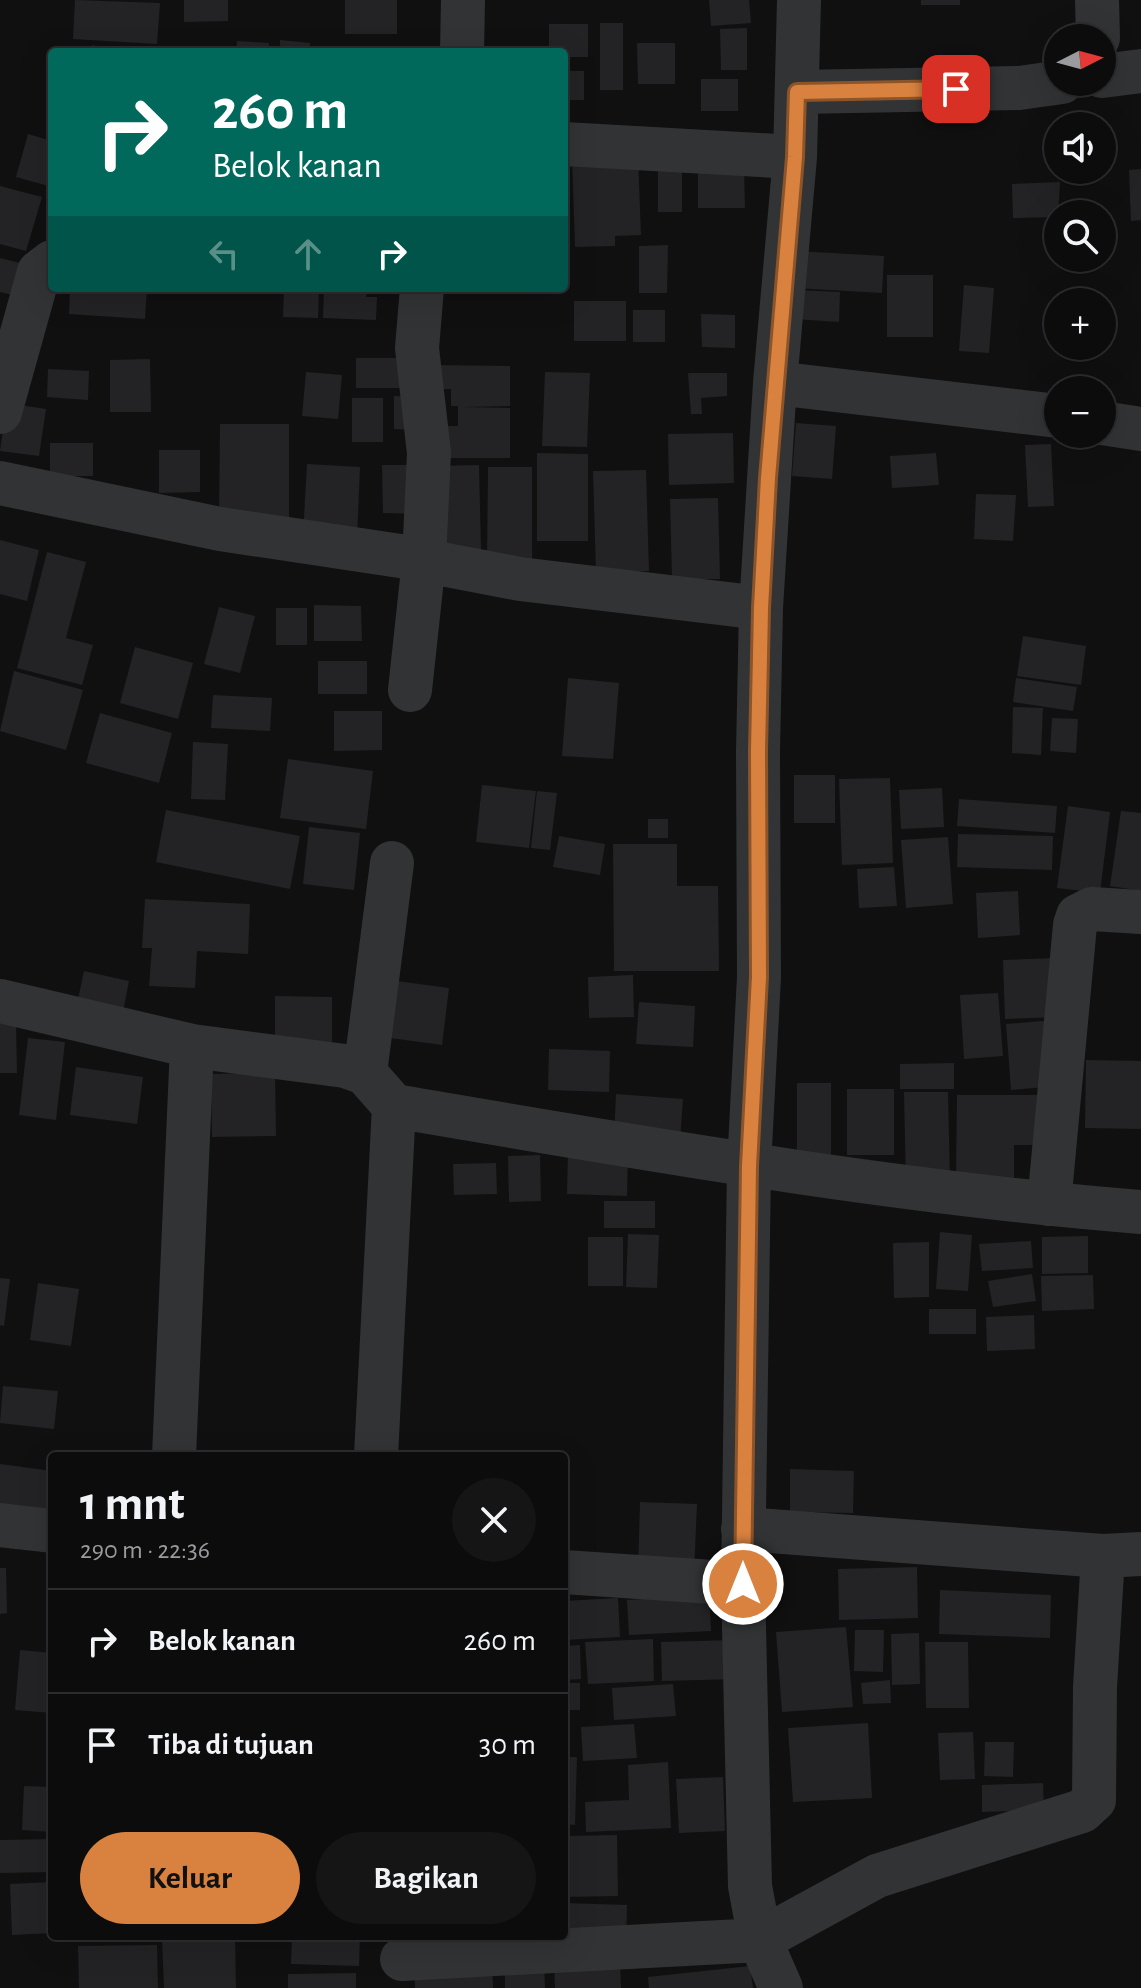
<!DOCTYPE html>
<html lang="id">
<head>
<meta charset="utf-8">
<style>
	:root { --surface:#0c0c0d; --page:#151516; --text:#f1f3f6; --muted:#9a9b9d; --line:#2c2c2e; --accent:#d9823f }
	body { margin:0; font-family:"Alegreya Sans",sans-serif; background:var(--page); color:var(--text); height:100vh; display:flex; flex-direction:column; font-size:30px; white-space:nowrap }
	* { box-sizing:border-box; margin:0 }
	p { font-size:26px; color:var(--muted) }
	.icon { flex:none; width:44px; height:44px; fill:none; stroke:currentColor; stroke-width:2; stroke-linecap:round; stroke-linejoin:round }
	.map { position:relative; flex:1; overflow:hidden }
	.sheet { position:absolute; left:48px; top:1452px; width:520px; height:488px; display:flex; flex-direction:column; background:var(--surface); border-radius:8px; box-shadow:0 8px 32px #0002,0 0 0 2px var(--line) }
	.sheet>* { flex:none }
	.banner { position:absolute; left:48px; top:48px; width:520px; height:244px; border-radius:8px; box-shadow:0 8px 32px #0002,0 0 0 2px var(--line); background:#00695c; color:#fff; overflow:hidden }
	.needle { width:52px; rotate:84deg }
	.buttons { position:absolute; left:1044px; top:24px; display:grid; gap:16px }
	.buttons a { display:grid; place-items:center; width:72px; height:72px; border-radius:50%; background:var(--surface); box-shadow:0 8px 32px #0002,0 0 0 2px var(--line); font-size:40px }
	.pin { position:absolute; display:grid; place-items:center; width:68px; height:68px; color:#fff; margin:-34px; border-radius:16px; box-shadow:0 4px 12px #0006 }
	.me { position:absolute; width:88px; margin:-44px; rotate:0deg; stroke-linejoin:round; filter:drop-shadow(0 0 6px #0008) }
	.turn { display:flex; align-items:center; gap:28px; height:168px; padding:0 32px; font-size:36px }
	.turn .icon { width:104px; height:104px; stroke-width:2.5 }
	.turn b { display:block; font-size:56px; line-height:68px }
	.lanes { display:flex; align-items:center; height:76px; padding:0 32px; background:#0003; justify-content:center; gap:40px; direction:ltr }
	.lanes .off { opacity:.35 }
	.round { display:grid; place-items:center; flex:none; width:84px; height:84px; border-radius:42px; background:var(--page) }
	.head { display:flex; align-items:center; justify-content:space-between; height:136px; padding:0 32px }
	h1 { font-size:48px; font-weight:700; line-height:60px }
	.primary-button { display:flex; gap:16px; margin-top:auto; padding:16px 32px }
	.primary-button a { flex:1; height:92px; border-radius:48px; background:var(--accent); color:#111; font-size:32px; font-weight:700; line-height:92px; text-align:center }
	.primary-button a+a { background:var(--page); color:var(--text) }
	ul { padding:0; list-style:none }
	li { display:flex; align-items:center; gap:24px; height:104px; padding:0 32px; border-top:2px solid var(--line) }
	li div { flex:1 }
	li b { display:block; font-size:30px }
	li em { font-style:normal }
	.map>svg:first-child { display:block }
	.building { fill:#232325 }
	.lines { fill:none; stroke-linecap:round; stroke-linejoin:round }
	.minor { stroke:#313335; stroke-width:44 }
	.route-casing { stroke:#8d5429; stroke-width:20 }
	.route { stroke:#d9823f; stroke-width:14 }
</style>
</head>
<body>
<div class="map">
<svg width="1141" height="1988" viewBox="0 0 1141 1988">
	<rect width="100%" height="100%" fill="#101011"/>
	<path class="building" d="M75,0L160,3L157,44L73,39Z
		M184,0H228V21L184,22Z
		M345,0H397V34H345Z
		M709,0H749L751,23L711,26Z
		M921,0H960V5H921Z
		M600,23H623V90H600Z
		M549,24H588V57H564V52H549Z
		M747,28V70H721L720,29Z
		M280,40L310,43L309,52H280Z
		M237,41L269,43L268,52H236Z
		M637,43H675V84H638Z
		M92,45L117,51V52H91Z
		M564,71H584V100H564Z
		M701,79H738V111H701Z
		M28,134L52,141V187L16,177Z
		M638,158L641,235L615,236V246L575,247L572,160Z
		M658,162H682V212H658Z
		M698,168H744L745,208H698Z
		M1141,169V220L1131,221L1129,170Z
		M1060,182L1058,217L1013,218L1012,184Z
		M0,186L42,197L26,251L0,244Z
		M668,245L667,293H639V246Z
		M797,251L884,256L882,293L795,288Z
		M0,258L20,263L13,295L0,292Z
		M887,275H933V337H887Z
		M964,285L994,288L989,353L959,351Z
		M70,288H147L145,319L69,314Z
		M284,288H319L318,318L283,317Z
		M324,288L367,289L366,297H377L376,320L323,318Z
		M491,288H544V292H491Z
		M795,290L840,292L839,322L794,319Z
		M574,301H626V341H574Z
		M633,310H665V342H633Z
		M701,314L735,315V348L702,347Z
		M356,358H410L411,388H356Z
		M150,359L151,412H110V360Z
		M432,365L510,366V406L463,407L510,408V458H447V426H458V406H451V389H432Z
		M48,369L89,371L88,400L47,397Z
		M306,372L342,375L338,419L302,416Z
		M545,372L590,373L587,447L542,446Z
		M688,373H727V396L701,398L702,414H691Z
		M394,396L416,397L417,430L394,429Z
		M352,398H383V442H352Z
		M7,403L46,409L39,456L0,451Z
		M796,423L836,426L832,479L792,476Z
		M220,424H289V517H219Z
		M733,433L734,483L669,485L668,434Z
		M50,443H93V476H50Z
		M1051,444L1054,506L1028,507L1025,445Z
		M159,450H200V492L159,493Z
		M537,453L588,454V541H537Z
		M936,453L939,485L892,488L890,456Z
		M307,464L360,467L357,538L303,535Z
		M382,465H424L425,514L383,513Z
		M479,465L481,550H438L437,466Z
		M488,467H532V562H487Z
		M646,470L649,571L596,572L593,471Z
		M976,494L1016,495L1013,541L974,539Z
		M718,498L720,579H672L670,499Z
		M0,540L39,550L27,601L0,594Z
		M47,552L86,562L66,638L93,645L82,685L17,668Z
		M314,605L361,606L362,641H314Z
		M219,607L255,616L240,673L204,664Z
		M276,608H307V645H276Z
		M1023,636L1086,646L1081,685L1017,676Z
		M135,647L193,663L178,719L120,703Z
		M318,661H367V694H318Z
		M14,671L83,690L66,750L0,731Z
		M568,678L619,683L613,759L562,756Z
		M1016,678L1077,687L1073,711L1013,702Z
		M213,695L272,698L270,731L211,728Z
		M1013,707L1043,708L1041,755L1012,753Z
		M334,711H382V750L334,751Z
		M100,713L172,733L159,783L86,763Z
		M1052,718L1078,719L1076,753L1050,751Z
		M193,742L228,744L225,800L191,799Z
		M288,759L373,771L366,829L280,818Z
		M794,775H835V823H794Z
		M890,778L893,863L842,865L839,779Z
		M482,785L536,791L529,848L476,842Z
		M942,788L944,827L901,829L899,790Z
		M537,791L557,793L550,850L531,848Z
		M959,799L1057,806L1055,833L957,826Z
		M1068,806L1110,812L1100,893L1057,888Z
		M166,810L300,836L290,889L156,862Z
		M1121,811L1141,813V891L1110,886Z
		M648,819H668V838H648Z
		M309,827L360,833L354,890L303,884Z
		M958,834L1053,836L1052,870L957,867Z
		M559,836L605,844L600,875L553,867Z
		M948,837L953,904L906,908L901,840Z
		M613,844H677V886H718L719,971H614Z
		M894,867L897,906L859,908L857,869Z
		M1018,891L1020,935L978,938L976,893Z
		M145,899L250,904L248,954L197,951L195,988L149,986L152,948H142Z
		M1056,958L1059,1017L1005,1019L1003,960Z
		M84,971L129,981L120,1027L74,1018Z
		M633,975L634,1017L589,1018L588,977Z
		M397,981L449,988L442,1045L390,1038Z
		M998,993L1003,1056L964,1059L960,995Z
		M275,996L332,997V1050L275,1049Z
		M639,1002L695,1006L693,1047L636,1044Z
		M1054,1020L1058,1086L1011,1090L1006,1024Z
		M0,1022H16L17,1073H0Z
		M28,1038L65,1042L56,1120L19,1115Z
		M549,1049L610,1051L609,1092L548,1090Z
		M1086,1060L1141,1061V1129L1085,1128Z
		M954,1063V1089H900V1064Z
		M76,1067L143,1077L137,1124L70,1115Z
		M275,1073L276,1136L212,1137L211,1074Z
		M797,1083H831V1159L797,1160Z
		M847,1089H894V1155H847Z
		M904,1092H948L950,1183L906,1184Z
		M616,1094L683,1099L680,1142L614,1138Z
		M957,1095H1038V1145H1014V1184L956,1183Z
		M568,1151L628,1152L627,1196L567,1194Z
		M540,1155L541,1201L509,1202L508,1156Z
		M496,1163L497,1194L454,1195L453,1164Z
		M604,1201H655V1228H604Z
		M940,1232L972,1235L968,1291L936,1289Z
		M628,1234L659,1235L657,1288L626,1287Z
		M1088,1236V1273L1042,1274V1237Z
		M588,1237H623V1286H588Z
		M1031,1241L1033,1268L982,1271L979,1244Z
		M929,1242V1297L894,1298L893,1243Z
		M1032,1274L1036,1301L993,1307L988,1281Z
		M1093,1275L1094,1309L1042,1311L1041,1276Z
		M0,1278L10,1279L4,1326L0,1325Z
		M38,1283L79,1289L71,1346L30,1340Z
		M929,1309H976V1334H929Z
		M1034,1315L1035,1349L987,1351L986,1317Z
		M3,1386L58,1391L54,1429L0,1423Z
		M0,1464L52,1471V1524L0,1517Z
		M790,1469L854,1471L853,1513L790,1512Z
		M640,1502L697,1504L694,1572L638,1570Z
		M917,1567L918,1618L839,1620L838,1569Z
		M0,1568H6L7,1613L0,1614Z
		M940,1590L1051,1595L1050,1638L939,1634Z
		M709,1595L711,1631L629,1635L627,1600Z
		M618,1598L620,1637L564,1640V1601Z
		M846,1627L853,1707L782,1712L776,1632Z
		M855,1630H884L883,1672L854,1671Z
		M919,1633L920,1684L892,1685L891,1634Z
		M653,1639L654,1681L588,1684L585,1642Z
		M736,1640L737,1679L662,1681L661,1642Z
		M925,1642H968L969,1708H926Z
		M580,1645L581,1679L564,1680V1646Z
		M20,1650L52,1653V1713L15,1710Z
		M890,1680L891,1703L863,1704L861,1683Z
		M564,1683H580V1710H564Z
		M673,1684L676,1716L614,1720L612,1688Z
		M868,1723L872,1798L793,1802L788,1728Z
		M634,1724L637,1758L583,1761L581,1727Z
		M973,1732L975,1779L940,1780L938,1733Z
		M985,1742H1014L1013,1777L984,1776Z
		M564,1757H577L575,1825L564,1824Z
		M668,1762L671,1828L586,1832L585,1802L629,1800L628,1765Z
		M723,1777L725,1831L679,1833L676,1779Z
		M1043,1783L1044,1810L982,1812V1785Z
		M24,1786L52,1787V1832L22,1830Z
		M617,1835L618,1896L564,1897V1836Z
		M52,1839V1872L0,1873V1840Z
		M52,1882V1933L12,1935L10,1884Z
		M564,1903L627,1905L626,1945L564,1936Z
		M66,1936H156V1940H66Z
		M235,1936L236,1988H164L162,1937Z
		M292,1936H360L359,1966L291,1964Z
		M157,1945L158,1988H79L78,1946Z
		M492,1958L493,1988H415L414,1960Z
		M505,1962H544L545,1988H505Z
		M554,1962H620L621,1988H555Z
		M750,1966L753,1988H649L648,1977Z
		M356,1973V1988H288V1974Z"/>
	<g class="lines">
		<path class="minor" d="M1097,0L1098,38
			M462,52L463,0
			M1102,76L1141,71
			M797,92L1019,88L1062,82
			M564,144L795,157
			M775,383L795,157L799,0
			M0,412L39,272L52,262
			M1102,423L1141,429
			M0,483L220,529L400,556L520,579L761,608
			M410,690L424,560L429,453L417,348L422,288
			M0,1001L192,1046L345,1066L365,1073L394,1106C642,1148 890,1192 1141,1212
			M365,1073L392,863
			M1049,1204L1075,925L1078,916L1092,909L1141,912
			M174,1456L192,1046
			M376,1456L394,1106
			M0,1525L52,1531
			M743,1529L1103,1556
			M564,1572L743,1584
			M402,1959L760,1940L750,1886L743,1584L749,1166L759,977L758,751L761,608L775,383L1058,416
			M781,1988L760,1940L877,1876L1082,1811L1094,1800L1095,1687L1103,1556L1141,1554"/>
	</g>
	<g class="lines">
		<defs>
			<path id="route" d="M743,1584L749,1166L759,977L758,751L761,608L768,478L795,157L797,92L956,89"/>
		</defs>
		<use href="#route" class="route-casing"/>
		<use href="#route" class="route"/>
	</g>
</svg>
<div class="buttons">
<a><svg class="needle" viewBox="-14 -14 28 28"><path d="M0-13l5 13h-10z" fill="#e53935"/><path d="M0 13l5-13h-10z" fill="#9a9b9d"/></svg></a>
<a><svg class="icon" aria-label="sound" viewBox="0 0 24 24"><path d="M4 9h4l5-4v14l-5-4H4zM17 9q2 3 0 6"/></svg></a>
<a><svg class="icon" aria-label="search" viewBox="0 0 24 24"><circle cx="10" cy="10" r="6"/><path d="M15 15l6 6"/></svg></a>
<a>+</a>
<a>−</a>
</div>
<div class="pin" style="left:956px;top:89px;background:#d93025"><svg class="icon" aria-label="arrive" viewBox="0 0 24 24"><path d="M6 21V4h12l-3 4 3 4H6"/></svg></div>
<svg class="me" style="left:743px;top:1584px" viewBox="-20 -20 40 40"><circle r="17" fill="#d9823f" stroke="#fff" stroke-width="3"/><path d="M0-11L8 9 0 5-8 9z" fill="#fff"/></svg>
<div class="banner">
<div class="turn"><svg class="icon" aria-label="right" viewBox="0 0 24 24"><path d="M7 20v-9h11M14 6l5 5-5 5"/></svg><div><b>260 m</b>Belok kanan</div></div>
<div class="lanes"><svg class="icon off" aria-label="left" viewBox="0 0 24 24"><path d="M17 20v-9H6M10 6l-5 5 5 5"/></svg><svg class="icon off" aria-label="ahead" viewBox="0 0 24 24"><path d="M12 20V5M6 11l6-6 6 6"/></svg><svg class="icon" aria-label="right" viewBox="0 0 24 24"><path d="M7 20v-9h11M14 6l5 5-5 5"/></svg></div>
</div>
<section class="sheet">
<div class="head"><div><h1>1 mnt</h1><p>290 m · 22:36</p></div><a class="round"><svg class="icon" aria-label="close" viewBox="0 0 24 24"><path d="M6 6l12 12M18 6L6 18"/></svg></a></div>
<ul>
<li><svg class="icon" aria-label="right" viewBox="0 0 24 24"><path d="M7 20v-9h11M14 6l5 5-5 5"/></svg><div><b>Belok kanan</b></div><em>260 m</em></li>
<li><svg class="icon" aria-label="arrive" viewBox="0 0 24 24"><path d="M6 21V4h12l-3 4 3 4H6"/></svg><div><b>Tiba di tujuan</b></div><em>30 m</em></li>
</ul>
<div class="primary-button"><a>Keluar</a><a>Bagikan</a></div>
</section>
</div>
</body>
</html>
